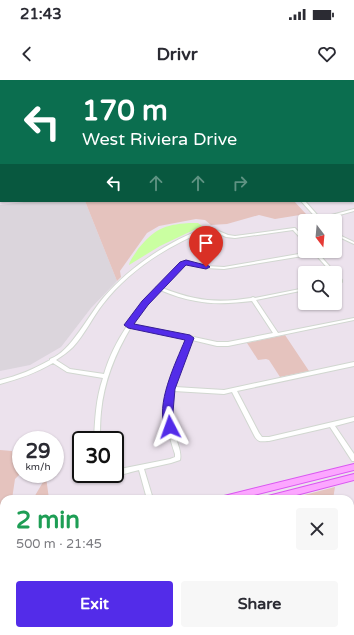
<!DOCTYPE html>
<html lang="en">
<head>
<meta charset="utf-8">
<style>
	:root { --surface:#fff; --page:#f7f7f7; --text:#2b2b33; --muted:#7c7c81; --accent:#532ce9 }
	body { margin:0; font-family:"Varela Round",sans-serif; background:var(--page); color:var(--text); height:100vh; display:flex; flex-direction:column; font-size:15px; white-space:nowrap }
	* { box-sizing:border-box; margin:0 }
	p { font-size:13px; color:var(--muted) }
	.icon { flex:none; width:22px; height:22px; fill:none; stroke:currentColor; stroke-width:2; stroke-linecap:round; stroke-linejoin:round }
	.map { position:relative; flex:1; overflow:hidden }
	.panel { position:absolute; left:0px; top:415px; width:354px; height:140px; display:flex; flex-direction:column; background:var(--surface); border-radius:12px 12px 0 0; box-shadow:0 1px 3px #0004 }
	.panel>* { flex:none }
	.banner { position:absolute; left:0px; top:0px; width:354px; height:122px; box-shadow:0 1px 3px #0004; background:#0b6e4f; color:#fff; overflow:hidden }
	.needle { width:26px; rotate:164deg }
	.fabs { position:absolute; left:298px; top:134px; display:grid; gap:8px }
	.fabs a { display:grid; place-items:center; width:44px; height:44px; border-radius:4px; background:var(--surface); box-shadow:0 1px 3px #0004; font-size:20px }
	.speed { position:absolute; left:12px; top:351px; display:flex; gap:8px; font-size:20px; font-weight:700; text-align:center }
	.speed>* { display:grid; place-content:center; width:52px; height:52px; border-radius:50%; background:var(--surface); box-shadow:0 1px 3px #0004; line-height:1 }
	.speed small { font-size:10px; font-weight:400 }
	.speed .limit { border:2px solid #111; border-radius:6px; background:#fff; color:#111 }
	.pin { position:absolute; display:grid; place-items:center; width:34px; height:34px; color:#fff; margin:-41px -17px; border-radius:50% 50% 50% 0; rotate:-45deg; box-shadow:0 0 4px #0007 }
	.pin .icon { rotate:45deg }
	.me { position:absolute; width:44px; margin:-22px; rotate:356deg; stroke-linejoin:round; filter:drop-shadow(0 0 3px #0008) }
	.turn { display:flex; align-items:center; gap:14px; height:84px; padding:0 16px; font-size:18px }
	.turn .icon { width:52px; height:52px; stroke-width:2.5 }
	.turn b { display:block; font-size:28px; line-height:34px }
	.lanes { display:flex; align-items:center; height:38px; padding:0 16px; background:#0003; justify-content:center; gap:20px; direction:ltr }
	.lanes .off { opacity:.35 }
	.round { display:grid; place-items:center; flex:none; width:42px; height:42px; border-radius:4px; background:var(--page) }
	.summary { display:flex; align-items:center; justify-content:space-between; height:68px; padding:0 16px }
	h1 { font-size:24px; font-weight:700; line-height:30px; color:#1e9e55 }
	.button { display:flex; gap:8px; margin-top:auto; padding:8px 16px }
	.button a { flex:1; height:46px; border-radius:4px; background:var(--accent); color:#fff; font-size:16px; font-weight:700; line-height:46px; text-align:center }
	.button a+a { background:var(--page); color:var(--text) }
	.status { display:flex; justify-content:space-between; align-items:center; height:28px; padding:0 20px; background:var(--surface); direction:ltr }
	.status svg { height:11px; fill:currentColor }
	header { display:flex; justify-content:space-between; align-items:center; height:52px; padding:0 16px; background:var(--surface); font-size:18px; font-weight:700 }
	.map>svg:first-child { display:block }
	.industrial { fill:#dbd5dc }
	.green { fill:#e5c3be }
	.water { fill:#caffa1 }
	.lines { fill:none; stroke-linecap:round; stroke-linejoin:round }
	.minor-casing { stroke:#d1d7d0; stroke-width:2 }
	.major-casing { stroke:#da57f1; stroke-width:2 }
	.minor { fill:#fff; fill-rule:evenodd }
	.major { fill:#fca6ff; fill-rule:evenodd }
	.route { fill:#532ce9; stroke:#361d97 }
</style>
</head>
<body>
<div class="status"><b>21:43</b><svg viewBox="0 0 49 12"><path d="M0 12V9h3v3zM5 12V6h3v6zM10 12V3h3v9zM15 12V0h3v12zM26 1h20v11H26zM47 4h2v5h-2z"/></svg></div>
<header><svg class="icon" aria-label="back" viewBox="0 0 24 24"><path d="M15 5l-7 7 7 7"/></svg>Drivr<svg class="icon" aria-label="heart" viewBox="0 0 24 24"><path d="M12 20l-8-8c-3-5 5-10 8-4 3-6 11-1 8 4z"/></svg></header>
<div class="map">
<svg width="354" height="555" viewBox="0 0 354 555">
	<rect width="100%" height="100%" fill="#ece2ed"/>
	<path class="industrial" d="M32,121H85L117,201L91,228L61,267L30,285L0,291V125Z"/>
	<path class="green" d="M85,121H294L306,134L275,139L259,135L227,144L211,145L205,140L196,139L159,146L147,153L120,191L121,197L117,201Z
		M285,255L309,291L280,297L269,280L266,279L258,280L247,263Z
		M0,370L12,371L14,378L21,383V393L15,399L12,419H4V468L0,469Z
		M46,397L49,419H33Z
		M335,407L333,419H289Z
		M4,502V551H48L49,555H0V503Z"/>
	<path class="water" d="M189,143H198L202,146L160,166L129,185C130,180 135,174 138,169C155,149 163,145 189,143Z"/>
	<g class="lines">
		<defs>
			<path id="minor" d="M138,0H151L146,1H137Z
				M280,0H282L283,1H281Z
				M315,0H327L322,1H314Z
				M353,13H354V15H353Z
				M353,29H354V31H353Z
				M0,47H1V49H0Z
				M353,56H354V58H353Z
				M0,66H1V68H0Z
				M353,87H354V89H353Z
				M353,103H354V105H353Z
				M301,121H305L320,138L354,129V131L322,140L323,141H319Z
				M209,147L228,155L235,156L294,148H295L305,159V162H304L293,150L235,158L226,157L209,149C169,165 129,190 103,224C92,238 85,254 73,267C68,272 62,276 56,280L70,289L104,294C109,277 117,261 127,246L126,245V244H128L145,222L157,209L156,208V207H158L182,183L186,181L206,186L224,187L316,171L342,200V202L335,204V202L338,200L335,197V193H332L315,174L224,189L206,188L187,183L184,185L162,208C173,212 184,216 195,218C213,222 232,221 251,218L253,217L255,218L305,208V210L256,220L278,253L354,238V240L228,266H217L192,260L180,288L175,307L224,310L354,282V286L237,311L259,353L262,357H269L354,337V341L335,346L354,374V381H352L330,347L269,361C262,361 259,363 255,357L232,312L224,314L174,311C170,326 172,341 175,355C177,363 182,372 180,380L171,383L144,389L153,419H147L139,390C126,393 112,399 100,396L99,394H115V390L170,379L175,377V374C168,353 163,332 168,310L167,309L169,307L175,288L187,259L131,247C115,274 104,301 101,332C100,341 100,351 100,360H94C95,339 96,318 103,298L67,292L53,283C36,293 19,299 0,304V300C18,296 34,289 50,280V279C71,272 89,234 104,217C131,186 169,160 209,147ZM160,210C172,215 184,219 196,221C215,225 234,223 252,221L273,253L228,262H217L133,244L148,224Z
				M335,153L354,162V164L335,155Z
				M354,500V508L350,510V502Z
				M157,551H165L166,555H158Z
				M246,551H258L257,554L254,555H242L243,552Z"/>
			<path id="major" d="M23,0H38L34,1Z
				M0,2H1V4H0Z
				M354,384V390L238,419H220L221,417L224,416Z
				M354,394V400L281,419H264L265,417L268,416Z
				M4,469V477L0,478V470Z
				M4,482V490L0,491V483Z"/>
		</defs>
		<use href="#minor" class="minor-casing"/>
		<use href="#major" class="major-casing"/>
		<use href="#minor" class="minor"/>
		<use href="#major" class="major"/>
	</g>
	<path class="route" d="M186,180L209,186L210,187L206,189L186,185L148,225L134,244L190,255L194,258L175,309L173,332L175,347L173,349H166C154,326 176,282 185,260L128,248L124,245L142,221L180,182Z"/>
</svg>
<div class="fabs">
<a><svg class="needle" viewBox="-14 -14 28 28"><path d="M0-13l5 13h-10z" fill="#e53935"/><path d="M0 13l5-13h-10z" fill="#7c7c81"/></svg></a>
<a><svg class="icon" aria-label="search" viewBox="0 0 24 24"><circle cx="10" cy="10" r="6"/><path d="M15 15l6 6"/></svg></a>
</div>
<div class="speed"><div>29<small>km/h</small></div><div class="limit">30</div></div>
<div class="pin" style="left:206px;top:187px;background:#d93025"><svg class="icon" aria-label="arrive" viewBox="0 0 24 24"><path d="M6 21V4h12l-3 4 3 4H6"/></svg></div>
<svg class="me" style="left:170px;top:347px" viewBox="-20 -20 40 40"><path d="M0-17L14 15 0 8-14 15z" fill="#532ce9" stroke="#fff" stroke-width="4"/></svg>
<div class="banner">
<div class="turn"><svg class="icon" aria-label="left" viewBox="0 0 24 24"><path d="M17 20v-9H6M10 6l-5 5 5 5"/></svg><div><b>170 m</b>West Riviera Drive</div></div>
<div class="lanes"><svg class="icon" aria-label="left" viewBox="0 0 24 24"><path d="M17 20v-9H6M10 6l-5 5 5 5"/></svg><svg class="icon off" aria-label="ahead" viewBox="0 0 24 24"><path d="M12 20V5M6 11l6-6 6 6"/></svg><svg class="icon off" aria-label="ahead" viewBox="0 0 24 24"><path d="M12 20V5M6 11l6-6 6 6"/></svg><svg class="icon off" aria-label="right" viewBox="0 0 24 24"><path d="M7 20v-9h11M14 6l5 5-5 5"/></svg></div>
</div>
<section class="panel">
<div class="summary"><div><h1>2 min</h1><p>500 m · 21:45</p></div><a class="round"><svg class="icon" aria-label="close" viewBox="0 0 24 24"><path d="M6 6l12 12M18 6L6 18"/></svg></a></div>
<div class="button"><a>Exit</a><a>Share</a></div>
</section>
</div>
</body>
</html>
